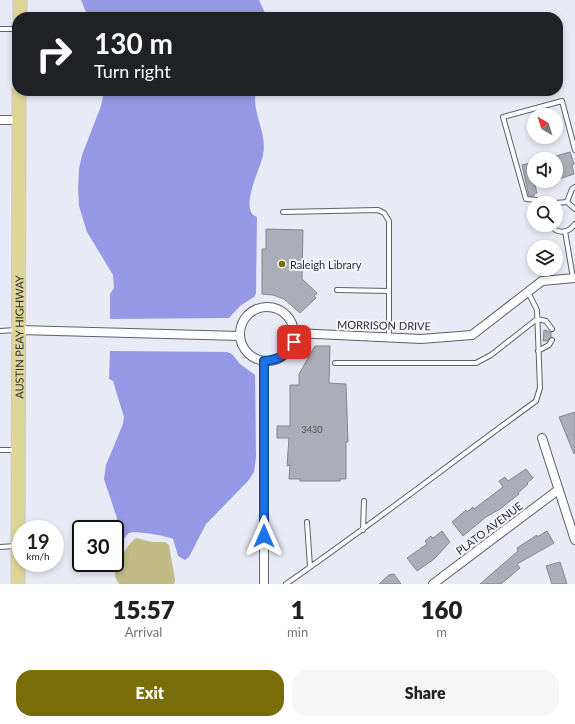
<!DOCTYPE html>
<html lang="en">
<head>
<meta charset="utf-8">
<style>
	:root { --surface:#fff; --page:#f6f6f6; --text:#222; --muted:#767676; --accent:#786d08 }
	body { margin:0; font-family:Lato,sans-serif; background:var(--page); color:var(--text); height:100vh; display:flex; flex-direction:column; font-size:15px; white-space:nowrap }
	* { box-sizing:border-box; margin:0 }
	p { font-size:13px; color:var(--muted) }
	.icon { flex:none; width:22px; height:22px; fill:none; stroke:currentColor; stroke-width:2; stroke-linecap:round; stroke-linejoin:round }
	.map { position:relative; height:584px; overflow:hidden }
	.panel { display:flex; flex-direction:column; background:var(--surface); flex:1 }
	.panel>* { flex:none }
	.banner { position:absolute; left:12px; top:12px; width:551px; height:84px; border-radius:16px; box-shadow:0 2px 6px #0003; background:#202124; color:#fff; overflow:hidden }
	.needle { width:26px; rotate:321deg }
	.tools { position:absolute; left:527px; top:108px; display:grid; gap:8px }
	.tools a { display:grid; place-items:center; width:36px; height:36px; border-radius:50%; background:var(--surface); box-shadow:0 2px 6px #0003; font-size:20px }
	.speed { position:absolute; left:12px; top:520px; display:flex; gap:8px; font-size:20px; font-weight:700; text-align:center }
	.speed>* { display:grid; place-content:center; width:52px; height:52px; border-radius:50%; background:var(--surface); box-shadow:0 2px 6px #0003; line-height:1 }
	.speed small { font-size:10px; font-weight:400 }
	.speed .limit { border:2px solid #111; border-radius:6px; background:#fff; color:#111 }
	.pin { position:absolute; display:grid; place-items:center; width:34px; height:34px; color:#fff; margin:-17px; border-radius:8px; box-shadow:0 2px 6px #0006 }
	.me { position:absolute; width:44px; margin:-22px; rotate:0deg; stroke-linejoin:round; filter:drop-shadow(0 0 3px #0008) }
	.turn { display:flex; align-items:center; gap:14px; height:84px; padding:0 16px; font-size:18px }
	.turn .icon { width:52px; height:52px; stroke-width:2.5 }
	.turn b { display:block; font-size:28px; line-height:34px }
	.eta { display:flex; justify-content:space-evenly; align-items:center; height:68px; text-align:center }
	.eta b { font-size:24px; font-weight:800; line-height:28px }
	.cta { display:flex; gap:8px; margin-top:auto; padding:8px 16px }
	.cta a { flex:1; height:46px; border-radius:16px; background:var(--accent); color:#fff; font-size:16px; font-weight:800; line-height:46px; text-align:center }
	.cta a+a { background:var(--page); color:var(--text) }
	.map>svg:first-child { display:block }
	.green { fill:#c1bb85 }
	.water { fill:#9599e5 }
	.building { fill:#abadb7; stroke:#84858f }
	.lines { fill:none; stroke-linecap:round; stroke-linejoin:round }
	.lane-casing { stroke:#5e5f69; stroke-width:6 }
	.street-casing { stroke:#5e5f69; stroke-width:10 }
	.primary-casing { stroke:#c8c8c9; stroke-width:15 }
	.lane { stroke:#fff; stroke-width:4 }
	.street { stroke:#fff; stroke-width:8 }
	.primary { stroke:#ded697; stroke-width:13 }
	.route-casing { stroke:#114b97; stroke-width:10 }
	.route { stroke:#1a73e8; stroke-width:7 }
	.poi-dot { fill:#786d08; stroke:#f6f7fe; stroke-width:1.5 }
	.labels { text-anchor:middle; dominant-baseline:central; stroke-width:4; stroke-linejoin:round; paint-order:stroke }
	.number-label { font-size:9px; fill:#4c4d52 }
	.poi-label { font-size:11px; fill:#2d2d31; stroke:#f6f7fe; text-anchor:start }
	.street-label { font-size:11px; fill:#2d2d31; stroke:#f6f7fe }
</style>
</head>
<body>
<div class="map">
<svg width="575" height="584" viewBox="0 0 575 584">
	<rect width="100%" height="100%" fill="#e8eaf5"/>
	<path class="green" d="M136,538L152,542H165L169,545L175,580L174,584H119C117,581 114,576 115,572C115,565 130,541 136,538Z"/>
	<path class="water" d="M81,0H259L267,17H88Z
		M104,91H256C251,113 268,133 263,155C261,167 238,211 257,217L256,293L254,297L240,306L229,318L110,319V294L114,288L113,275L87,232L79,206L78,189L79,169L82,155L101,106Z
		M110,351L227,352L232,354L240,364L255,375L256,457L254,472L248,481L206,524L189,557L185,560L178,556L173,539C168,536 134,530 129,533C125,536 123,542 119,546L115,547V529L110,528L115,525L117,518L104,479L106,465L123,424L124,417L113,381L109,379Z"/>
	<path class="building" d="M570,152L574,164L572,165L574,174L556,180V156Z
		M534,162V181L537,193L534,194V196H529L522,165Z
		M266,229L303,230L302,279L317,293L314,296L316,298L300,313L284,299L273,295L262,294V249H266Z
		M544,330L551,332V337L547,341H543Z
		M315,346H330L329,383L346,384L348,442H346V479H340V481H300V479H289L290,465L287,466L289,438H277V426H290V385H299V374Z
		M575,412V453L574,454L559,417Z
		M526,469L533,478L527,483L528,484L518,493L519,494L500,509L486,517L463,536L452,522L466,510L467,512L473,507L474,509L503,487L499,481L505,477L508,481Z
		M442,531L450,542L434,559L417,571L407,558L427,544L425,541L431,536L433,538Z
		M547,531L554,543L517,564L520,568L501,584H480L518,551L517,548L537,535V537Z
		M560,562L567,584H552L546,566Z
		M394,574L401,584H379L389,575Z"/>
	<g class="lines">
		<defs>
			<path id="lane" d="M0,29H17
				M567,202L572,189L575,187
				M543,203L537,200L526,199L503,117L562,101L575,150
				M556,203L567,202L575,209
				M283,212L378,210L384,213L389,221V337
				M550,225C557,234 568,234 575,224
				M565,231L573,278
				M337,290L389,291
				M0,331L16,330
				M538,351L549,345L552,340
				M335,363H476L491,355L537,319L546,321L552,329
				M0,450H16
				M307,522L310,567
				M363,530L364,501
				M0,547L16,546
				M286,584C371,525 452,462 536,401L540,388L537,310L528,292"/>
			<path id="street" d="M0,120H19
				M240 334a27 27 0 1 1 54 0a27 27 0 1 1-54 0Z
				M19,330L240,336
				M295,333L421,339L472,335L542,281L575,278
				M264,361V584
				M542,438L575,540
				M433,584L558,490"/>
			<g id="primary">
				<path d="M20,17V0"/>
				<path id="s1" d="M18,584L19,91"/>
			</g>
		</defs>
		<use href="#lane" class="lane-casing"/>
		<use href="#street" class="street-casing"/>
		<use href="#primary" class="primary-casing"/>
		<use href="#lane" class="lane"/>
		<use href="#street" class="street"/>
		<use href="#primary" class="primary"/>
	</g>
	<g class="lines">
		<defs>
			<path id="route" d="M264,536V361C279,360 287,355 294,342"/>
		</defs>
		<use href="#route" class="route-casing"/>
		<use href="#route" class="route"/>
	</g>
	<circle class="poi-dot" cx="282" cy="264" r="4"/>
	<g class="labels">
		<g class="number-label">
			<text x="312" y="429">3430</text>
		</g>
		<g class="poi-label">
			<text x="290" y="264">Raleigh Library</text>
		</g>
		<g class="street-label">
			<text transform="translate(384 325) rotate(1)">MORRISON DRIVE</text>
			<text stroke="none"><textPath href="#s1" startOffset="247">AUSTIN PEAY HIGHWAY</textPath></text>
			<text transform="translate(489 528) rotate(-37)">PLATO AVENUE</text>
		</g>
	</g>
</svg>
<div class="tools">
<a><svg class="needle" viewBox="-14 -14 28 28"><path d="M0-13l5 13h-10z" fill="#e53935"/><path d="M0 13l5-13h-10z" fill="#767676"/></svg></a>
<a><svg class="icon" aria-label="sound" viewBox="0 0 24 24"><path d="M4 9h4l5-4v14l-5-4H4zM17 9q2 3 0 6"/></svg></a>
<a><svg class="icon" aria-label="search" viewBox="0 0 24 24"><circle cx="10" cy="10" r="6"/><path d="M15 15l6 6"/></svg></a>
<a><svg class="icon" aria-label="layers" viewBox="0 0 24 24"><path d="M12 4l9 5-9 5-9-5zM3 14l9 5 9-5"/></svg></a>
</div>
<div class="speed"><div>19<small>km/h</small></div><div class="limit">30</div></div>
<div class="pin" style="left:294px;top:342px;background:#d93025"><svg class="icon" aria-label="arrive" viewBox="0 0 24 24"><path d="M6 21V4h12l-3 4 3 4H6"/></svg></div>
<svg class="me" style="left:264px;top:536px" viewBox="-20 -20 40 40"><path d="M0-17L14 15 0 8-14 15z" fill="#1a73e8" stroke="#fff" stroke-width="4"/></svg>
<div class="banner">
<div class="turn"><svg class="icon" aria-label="right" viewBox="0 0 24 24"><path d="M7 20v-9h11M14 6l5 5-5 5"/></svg><div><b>130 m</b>Turn right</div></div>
</div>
</div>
<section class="panel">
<div class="eta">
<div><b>15:57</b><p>Arrival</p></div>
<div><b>1</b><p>min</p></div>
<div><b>160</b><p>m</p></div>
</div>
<div class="cta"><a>Exit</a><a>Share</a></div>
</section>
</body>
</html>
